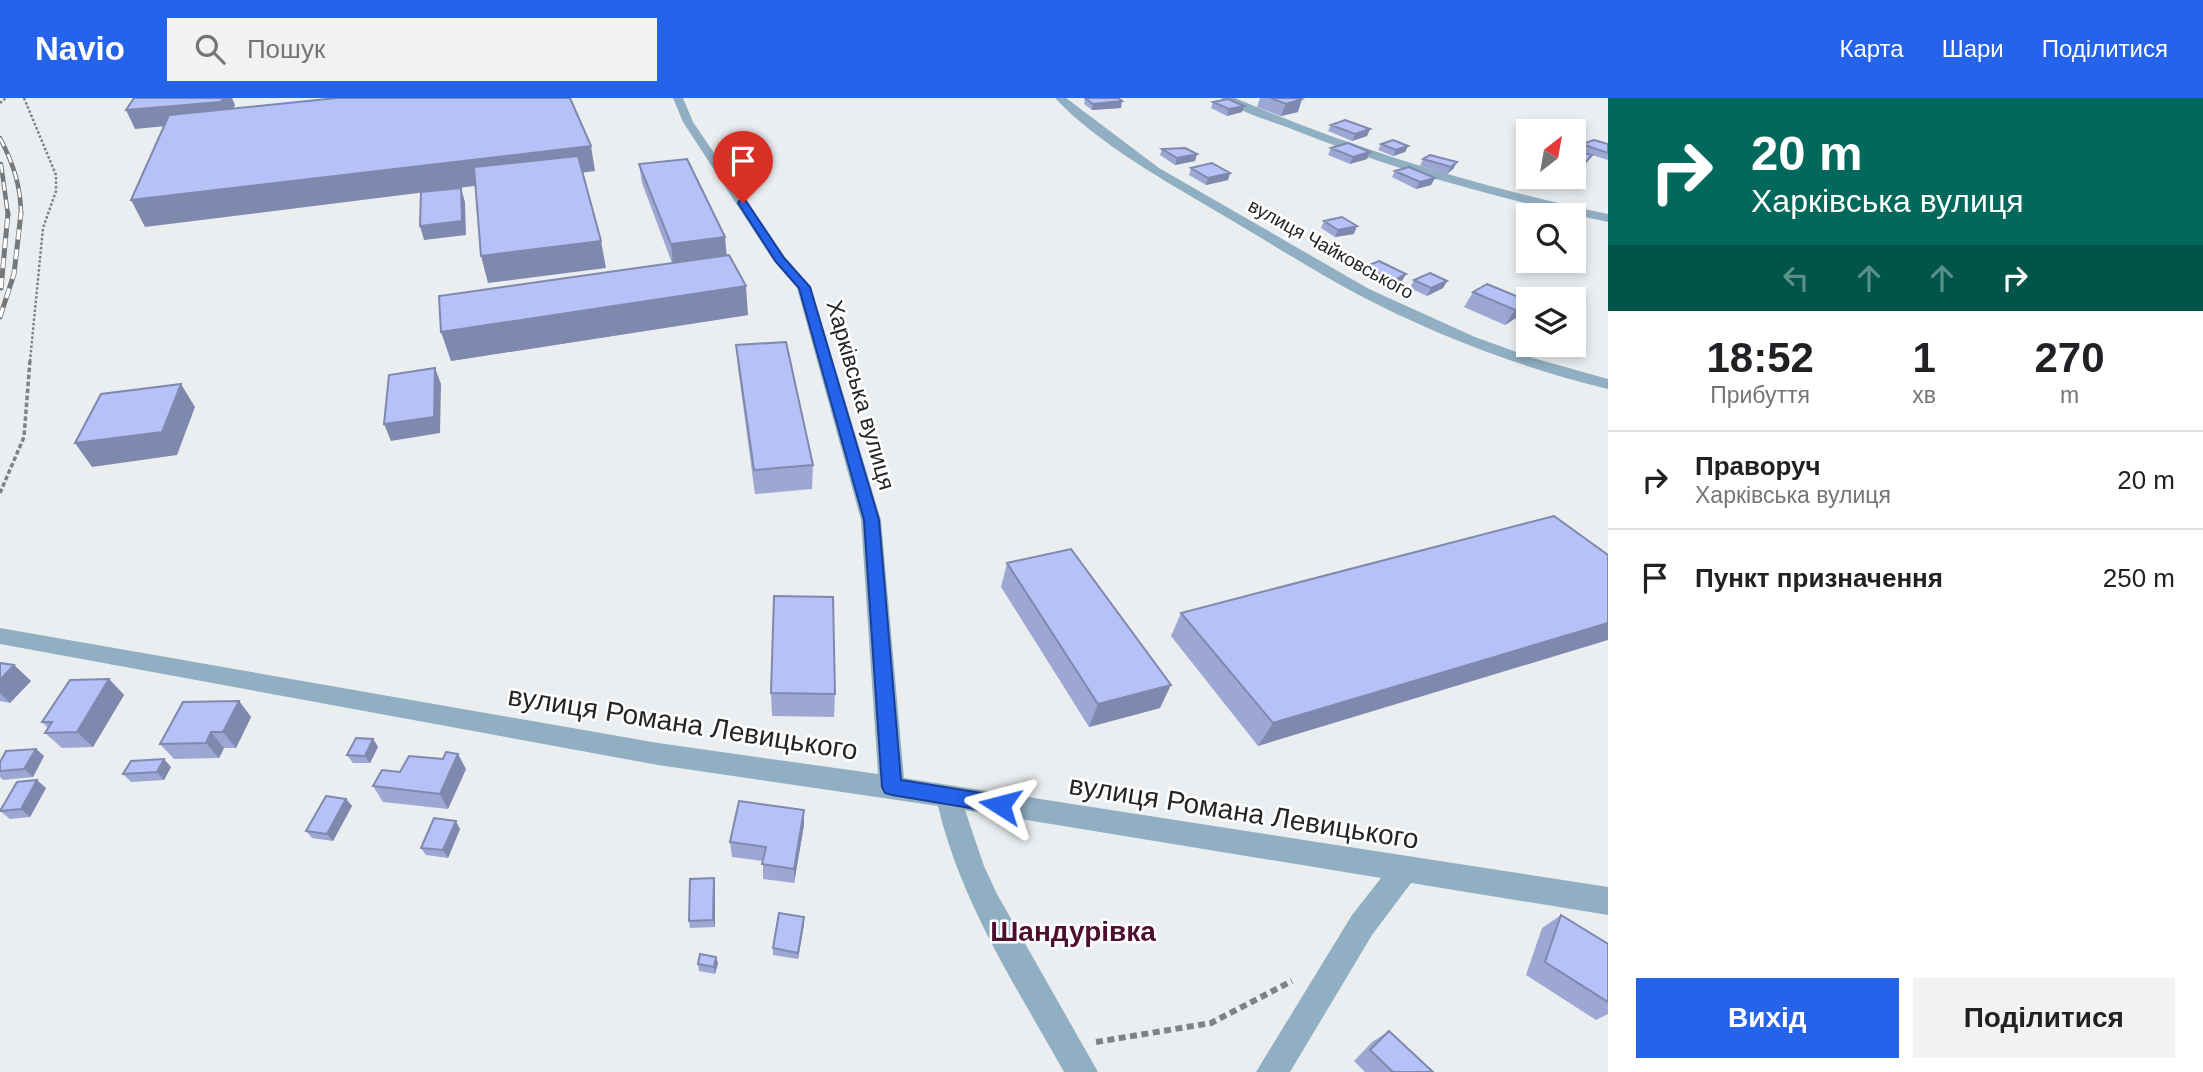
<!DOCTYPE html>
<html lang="uk">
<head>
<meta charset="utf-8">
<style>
	:root { --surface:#fff; --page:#f2f2f2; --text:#202124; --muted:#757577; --line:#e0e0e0; --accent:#2563eb }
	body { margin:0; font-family:Helvetica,sans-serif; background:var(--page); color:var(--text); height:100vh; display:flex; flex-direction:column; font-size:26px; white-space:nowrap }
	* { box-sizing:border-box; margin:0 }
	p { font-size:23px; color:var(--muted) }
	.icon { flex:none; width:38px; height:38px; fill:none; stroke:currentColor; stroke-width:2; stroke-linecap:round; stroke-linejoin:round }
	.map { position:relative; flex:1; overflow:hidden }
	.drawer { display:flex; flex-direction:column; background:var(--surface); width:595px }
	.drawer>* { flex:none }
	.guide { background:#00695c; color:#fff; overflow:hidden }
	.needle { width:46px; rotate:31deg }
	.controls { position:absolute; left:1516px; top:21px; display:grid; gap:14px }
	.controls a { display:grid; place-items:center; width:70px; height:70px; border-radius:0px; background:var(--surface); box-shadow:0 4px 10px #0003; font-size:35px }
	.pin { position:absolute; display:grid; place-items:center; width:60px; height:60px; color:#fff; margin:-72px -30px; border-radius:50% 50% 50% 0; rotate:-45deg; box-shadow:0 0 7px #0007 }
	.pin .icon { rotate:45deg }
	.me { position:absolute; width:77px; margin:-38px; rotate:279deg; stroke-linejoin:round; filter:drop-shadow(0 0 5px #0008) }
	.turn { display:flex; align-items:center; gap:24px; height:147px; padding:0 28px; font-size:32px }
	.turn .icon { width:91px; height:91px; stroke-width:2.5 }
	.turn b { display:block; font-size:49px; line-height:60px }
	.lanes { display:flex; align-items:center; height:66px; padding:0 28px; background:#0003; justify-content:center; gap:35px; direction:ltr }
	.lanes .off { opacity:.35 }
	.eta { display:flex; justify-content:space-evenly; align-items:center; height:119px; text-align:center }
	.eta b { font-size:42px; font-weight:600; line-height:49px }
	.cta { display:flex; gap:14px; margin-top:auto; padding:14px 28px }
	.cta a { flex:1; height:80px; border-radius:0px; background:var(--accent); color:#fff; font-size:28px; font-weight:600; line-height:80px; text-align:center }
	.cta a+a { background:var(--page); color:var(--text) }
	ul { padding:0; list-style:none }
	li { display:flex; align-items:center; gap:21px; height:98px; padding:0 28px; border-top:2px solid var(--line) }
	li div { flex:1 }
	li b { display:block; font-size:26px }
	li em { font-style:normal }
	header { display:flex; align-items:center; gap:42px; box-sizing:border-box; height:98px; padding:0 35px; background:var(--accent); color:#fff }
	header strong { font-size:33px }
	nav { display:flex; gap:38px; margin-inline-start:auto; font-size:24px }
	.search { width:490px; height:63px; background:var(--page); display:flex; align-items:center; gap:18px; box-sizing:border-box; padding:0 24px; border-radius:0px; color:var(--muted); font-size:26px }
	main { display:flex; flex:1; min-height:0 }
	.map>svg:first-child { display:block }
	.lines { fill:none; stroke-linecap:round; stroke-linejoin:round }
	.path-far2 { stroke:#7f8183; stroke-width:2.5; stroke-dasharray:2.5 2; stroke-linecap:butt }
	.path-far1 { stroke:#7f8183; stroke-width:3.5; stroke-dasharray:4.5 2.5; stroke-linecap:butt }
	.path { stroke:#7f8183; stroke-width:6; stroke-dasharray:7 4.5; stroke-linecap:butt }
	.street { fill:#91afc2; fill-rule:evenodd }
	.rail-far1-casing { stroke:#757779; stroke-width:4.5 }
	.rail-casing { stroke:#757779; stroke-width:5 }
	.rail-far1 { stroke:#fff; stroke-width:2.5; stroke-dasharray:9; stroke-linecap:butt }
	.rail { stroke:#fff; stroke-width:3.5; stroke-dasharray:10; stroke-linecap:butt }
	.wall { fill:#9da7d4 }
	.shaded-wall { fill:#7f88ad }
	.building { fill:#b6c2f7; stroke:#7f88ad; stroke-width:2 }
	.route { fill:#2563eb; stroke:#184099; stroke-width:2 }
	.labels { text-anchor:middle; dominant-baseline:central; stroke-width:5; stroke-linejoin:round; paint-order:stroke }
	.far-street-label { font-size:19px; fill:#242526; stroke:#fff }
	.street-label { font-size:23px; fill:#242526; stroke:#fff }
	.near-street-label { font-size:28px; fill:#242526; stroke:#fff }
	.near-neighbourhood-label { font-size:28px; font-weight:bold; fill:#4e0e2f; stroke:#fff }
</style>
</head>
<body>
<header>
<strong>Navio</strong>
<div class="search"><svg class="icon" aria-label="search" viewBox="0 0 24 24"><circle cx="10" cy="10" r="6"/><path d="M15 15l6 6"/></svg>Пошук</div>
<nav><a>Карта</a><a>Шари</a><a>Поділитися</a></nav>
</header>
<main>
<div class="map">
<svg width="1608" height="974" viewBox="0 0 1608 974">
	<rect width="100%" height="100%" fill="#ebeef0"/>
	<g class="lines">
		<path class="path-far2" d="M24,0L56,77V93L43,130L30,263
			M0,5L6,0"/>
		<path class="path-far1" d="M0,395L24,339L30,262"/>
		<path class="path" d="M1096,944L1211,925L1292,883"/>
		<path class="street" d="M673,0H683L693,24L785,159L811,189L881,422L904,680L1608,789V817L1411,785L1372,837L1290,974H1256L1352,817L1381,780L965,712L984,768L997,796L1098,974H1064C1016,888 961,805 938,708L658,667L0,546V530L658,645L878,676L861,422L797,190L773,162L683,24Z
			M1055,0H1066L1159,70L1369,191L1475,239L1533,260L1608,281V291C1522,270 1437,238 1359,197C1312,172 1267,143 1221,116C1167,84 1098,46 1055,0Z
			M1221,0H1235C1356,52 1479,89 1608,116V124C1501,101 1396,73 1294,32C1271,23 1240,15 1221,0Z"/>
		<defs>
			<path id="rail-far1" d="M0,40C13,65 21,88 21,117
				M1,66L8,117"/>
			<path id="rail" d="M1,190L8,115
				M0,219L14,176L21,115"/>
		</defs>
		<use href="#rail-far1" class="rail-far1-casing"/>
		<use href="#rail" class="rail-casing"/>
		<use href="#rail-far1" class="rail-far1"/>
		<use href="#rail" class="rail"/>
	</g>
	<path class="wall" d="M1085,0L1121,10L1092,12L1084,6Z
		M1260,0H1299L1298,14L1281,18L1257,9Z
		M1213,4L1242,14L1227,18L1211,10Z
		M1331,27L1370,31L1367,38L1352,43L1328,33Z
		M1381,46L1408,48L1405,54L1393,58L1378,52Z
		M1582,46H1608V62L1592,57L1581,72L1573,70V52L1589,56L1579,52Z
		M1331,50L1370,54L1367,61L1350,66L1328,57Z
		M1162,51L1197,56L1195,63L1175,67L1160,57Z
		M1423,61L1457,64L1453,71L1447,76L1420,68Z
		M639,66L726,157L748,217L451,263L672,165L642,85Z
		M1191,70L1230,75L1228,82L1206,87L1189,77Z
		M1395,73L1435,80L1431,87L1416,91L1392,79Z
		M1324,123L1354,136L1335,139L1321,130Z
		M1364,169L1402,183L1389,190L1361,177Z
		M1414,182L1447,183L1443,190L1427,198L1410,190Z
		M1473,194L1528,203L1519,218L1505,227L1464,209Z
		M736,247L813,367L812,391L755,396L738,270Z
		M1554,418L1258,648L1171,538L1181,515Z
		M1007,465L1160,610L1089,629L1001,489Z
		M0,565L14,567L31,583L10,605L0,603Z
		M109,581L124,597L93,649L62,650L45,635L48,630L42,624Z
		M771,595L835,596L834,619L772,618Z
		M239,603L251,619L236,650H224L219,660L174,661L160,646Z
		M373,641L378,649L370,665H353L347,657Z
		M36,651L44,658L33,679L3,682L0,679V664Z
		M171,669L164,682L131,684L123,676Z
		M466,671L448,711L383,704L373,688L400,674Z
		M46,690L30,719L10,721L0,713Z
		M346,701L352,708L333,743L312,740L306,733Z
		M804,727L794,785L763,781V763L732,759L730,744Z
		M460,731L448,760L426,757L421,750Z
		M714,780L715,787V829L690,830L689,823Z
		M1561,817L1608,846V916L1596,922L1526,877L1542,830Z
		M804,826L798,861L773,857V850Z
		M718,865L715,876L699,873L698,866Z
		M1389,933L1433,974H1365L1354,963L1372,944Z"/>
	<path class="shaded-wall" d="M223,0H232L235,7L228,22L135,31L126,12Z
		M1302,1L1298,14L1281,18L1286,6Z
		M1122,3L1121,10L1092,12L1093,6Z
		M1244,8L1242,14L1227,18L1229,11Z
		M1370,31L1367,38L1352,43L1355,36Z
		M591,48L595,73L145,129L131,102Z
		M1408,48L1405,54L1393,58L1396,52Z
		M1370,54L1367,61L1350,66L1353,59Z
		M1197,56L1195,63L1175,67L1177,60Z
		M1457,64L1453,71L1447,76L1451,69Z
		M1230,75L1228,82L1206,87L1208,80Z
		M1435,80L1431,87L1416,91L1420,84Z
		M461,90L465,104L466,137L424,142L420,128Z
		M1357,128L1354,136L1335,139L1338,132Z
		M725,139L727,160L673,167L671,146Z
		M601,143L606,170L488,185L481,158Z
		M1406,176L1402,183L1389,190L1393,183Z
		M1447,183L1443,190L1427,198L1431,190Z
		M746,188L748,217L451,263L441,234Z
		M1528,204L1519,218L1505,227L1515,212Z
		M435,270L441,286L440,335L391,343L384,326Z
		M181,286L195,309L177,357L92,369L75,345Z
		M1608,525V542L1258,648L1273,625Z
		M14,567L31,583L10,605L0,595V582Z
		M109,581L124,597L93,649L77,634Z
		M1171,587L1160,610L1089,629L1098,606Z
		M239,603L251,619L236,650L223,634Z
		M211,634L224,650L219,660L206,645Z
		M373,641L378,649L370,665L365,658Z
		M36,651L44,658L33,679L24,671Z
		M458,656L466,671L448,711L440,696Z
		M164,661L171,669L164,682L157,674Z
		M37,682L46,690L30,719L21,711Z
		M346,701L352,708L333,743L327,736Z
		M804,712V727L794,785V771Z
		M456,723L460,731L448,760L443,752Z
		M714,780L715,787V829L713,822Z
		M804,819V826L798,861V855Z
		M716,859L718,865L715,876L714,869Z"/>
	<path class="building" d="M134,0H223L221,4L126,12Z
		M337,0H570L591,48L131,102L169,17Z
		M1085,0H1118L1122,3L1093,6Z
		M1271,0H1299L1302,1L1286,6Z
		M1228,1L1244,8L1229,11L1213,4Z
		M1345,22L1370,31L1355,36L1331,27Z
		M1393,42L1408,48L1396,52L1381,46Z
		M1594,42L1608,46V55L1582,46Z
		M1348,45L1370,54L1353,59L1331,50Z
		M1185,50L1197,56L1177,60L1162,51Z
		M1573,52L1592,57L1585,65L1573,62Z
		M1430,57L1457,64L1451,69L1423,61Z
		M578,58L601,143L481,158L474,69Z
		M687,61L725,139L671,146L639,66Z
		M1212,65L1230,75L1208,80L1191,70Z
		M1409,69L1435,80L1420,84L1395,73Z
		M461,90L462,123L420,128L421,94Z
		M1342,119L1357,128L1338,132L1324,123Z
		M729,157L746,188L441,234L439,198Z
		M1379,163L1406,176L1393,183L1364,169Z
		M1430,175L1447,183L1431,190L1414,182Z
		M1487,186L1528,203V204L1515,212L1473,194Z
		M786,244L813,367L754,372L736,247Z
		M435,270L434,319L384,326L389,277Z
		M181,286L162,334L75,345L101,296Z
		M1554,418L1608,457V525L1273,625L1181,515Z
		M1071,451L1171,587L1098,606L1007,465Z
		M774,498L833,499L835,596L771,595Z
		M0,565L14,567L0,582Z
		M109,581L77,634L45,635L52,624H42L70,582Z
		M239,603L223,634H211L206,645L160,646L183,604Z
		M356,640L373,641L365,658L347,657Z
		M36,651L24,671L0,673V664L6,653Z
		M446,654L458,656L440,696L373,688L382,672L400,674L409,658L443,661Z
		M164,661L157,674L123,676L131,663Z
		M37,682L21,711L0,713L17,684Z
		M326,698L346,701L327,736L306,733Z
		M739,703L804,712L794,771L762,766L766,749L730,744Z
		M434,720L456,723L443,752L421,750Z
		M714,780L713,822L689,823L690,781Z
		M779,815L804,819L798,855L773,850Z
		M1561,817L1608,846V904L1545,864Z
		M700,856L716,859L714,869L698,866Z
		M1389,933L1433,974H1393L1370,952Z"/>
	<path class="route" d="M739,103H746L784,160L810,189L879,422L901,682L1000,698L1007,700L1010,707L1007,713L1000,715L892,697L885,695L882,689L864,422L799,190L776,164L738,105Z"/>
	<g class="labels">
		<g class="far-street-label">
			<text transform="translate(1331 151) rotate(29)">вулиця Чайковського</text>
		</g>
		<g class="street-label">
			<text transform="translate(861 297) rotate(74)">Харківська вулиця</text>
		</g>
		<g class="near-street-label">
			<text transform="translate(683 625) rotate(9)">вулиця Романа Левицького</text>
			<text transform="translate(1244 714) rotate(9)">вулиця Романа Левицького</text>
		</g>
		<g class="near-neighbourhood-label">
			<text x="1073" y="833">Шандурівка</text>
		</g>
	</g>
</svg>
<div class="controls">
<a><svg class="needle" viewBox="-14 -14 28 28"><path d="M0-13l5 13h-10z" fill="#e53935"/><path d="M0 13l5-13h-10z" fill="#757577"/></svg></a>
<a><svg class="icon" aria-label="search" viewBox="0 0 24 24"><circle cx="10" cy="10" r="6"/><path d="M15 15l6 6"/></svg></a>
<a><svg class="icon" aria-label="layers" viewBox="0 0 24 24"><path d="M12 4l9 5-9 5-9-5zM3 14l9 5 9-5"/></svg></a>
</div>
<div class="pin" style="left:743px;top:105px;background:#d93025"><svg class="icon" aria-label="arrive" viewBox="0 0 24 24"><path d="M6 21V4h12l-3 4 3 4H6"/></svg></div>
<svg class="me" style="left:1000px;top:707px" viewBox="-20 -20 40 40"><path d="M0-17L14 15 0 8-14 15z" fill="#2563eb" stroke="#fff" stroke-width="4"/></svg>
</div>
<section class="drawer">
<div class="guide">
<div class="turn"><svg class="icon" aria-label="right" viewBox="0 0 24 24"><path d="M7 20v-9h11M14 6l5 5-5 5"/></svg><div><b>20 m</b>Харківська вулиця</div></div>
<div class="lanes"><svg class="icon off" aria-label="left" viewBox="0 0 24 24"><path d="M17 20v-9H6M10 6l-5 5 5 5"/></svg><svg class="icon off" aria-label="ahead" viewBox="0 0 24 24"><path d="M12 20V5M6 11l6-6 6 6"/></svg><svg class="icon off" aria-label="ahead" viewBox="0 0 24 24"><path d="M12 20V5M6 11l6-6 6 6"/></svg><svg class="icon" aria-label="right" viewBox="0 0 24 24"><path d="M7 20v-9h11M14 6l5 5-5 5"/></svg></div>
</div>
<div class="eta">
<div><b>18:52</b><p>Прибуття</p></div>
<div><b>1</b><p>хв</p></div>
<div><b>270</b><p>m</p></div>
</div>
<ul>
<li><svg class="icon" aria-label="right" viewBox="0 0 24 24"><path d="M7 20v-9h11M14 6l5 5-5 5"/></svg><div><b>Праворуч</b><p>Харківська вулиця</p></div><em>20 m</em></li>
<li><svg class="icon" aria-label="arrive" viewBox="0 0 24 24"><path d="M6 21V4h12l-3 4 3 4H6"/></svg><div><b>Пункт призначення</b></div><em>250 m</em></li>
</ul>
<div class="cta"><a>Вихід</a><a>Поділитися</a></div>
</section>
</main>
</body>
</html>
